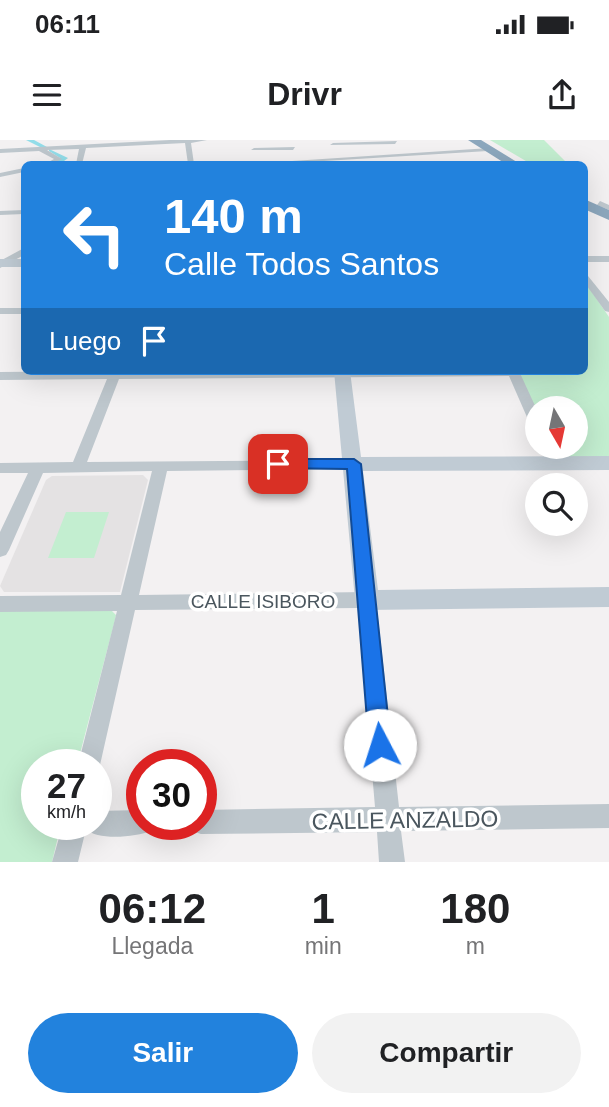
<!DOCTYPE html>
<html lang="es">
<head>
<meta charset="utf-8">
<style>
	:root { --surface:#fff; --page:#f2f2f2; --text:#202124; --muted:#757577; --accent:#2282dd }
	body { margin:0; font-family:Helvetica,sans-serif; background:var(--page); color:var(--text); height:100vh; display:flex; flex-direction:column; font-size:26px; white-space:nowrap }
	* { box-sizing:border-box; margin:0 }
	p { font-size:23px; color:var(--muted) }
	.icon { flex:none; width:38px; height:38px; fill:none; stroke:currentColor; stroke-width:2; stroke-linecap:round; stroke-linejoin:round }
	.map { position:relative; height:722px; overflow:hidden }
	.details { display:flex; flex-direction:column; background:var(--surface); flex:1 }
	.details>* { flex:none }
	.guide { position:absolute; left:21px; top:21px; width:567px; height:214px; border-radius:10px; box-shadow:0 7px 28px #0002; background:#2282dd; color:#fff; overflow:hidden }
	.needle { width:46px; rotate:171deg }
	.controls { position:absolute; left:525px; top:256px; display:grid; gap:14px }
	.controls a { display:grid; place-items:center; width:63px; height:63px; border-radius:50%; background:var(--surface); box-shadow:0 7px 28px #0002; font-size:35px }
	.speed { position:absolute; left:21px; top:609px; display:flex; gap:14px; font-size:35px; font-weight:700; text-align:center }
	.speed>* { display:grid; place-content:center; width:91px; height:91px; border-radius:50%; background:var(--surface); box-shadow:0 7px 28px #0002; line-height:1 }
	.speed small { font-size:18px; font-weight:400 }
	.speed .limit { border:10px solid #d22; background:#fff; color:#111 }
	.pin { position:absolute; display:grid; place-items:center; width:60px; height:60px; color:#fff; margin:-30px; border-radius:14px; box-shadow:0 4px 10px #0006 }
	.me { position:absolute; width:77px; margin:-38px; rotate:355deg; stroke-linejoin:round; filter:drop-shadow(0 0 5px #0008) }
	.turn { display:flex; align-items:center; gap:24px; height:147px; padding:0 28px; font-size:32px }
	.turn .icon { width:91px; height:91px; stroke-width:2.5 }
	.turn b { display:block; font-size:49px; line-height:60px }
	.then { display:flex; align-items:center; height:66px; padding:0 28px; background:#0003; gap:14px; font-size:26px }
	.eta { display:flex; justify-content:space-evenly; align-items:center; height:119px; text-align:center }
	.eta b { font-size:42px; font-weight:600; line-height:49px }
	.primary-button { display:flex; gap:14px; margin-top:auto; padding:14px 28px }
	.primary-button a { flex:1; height:80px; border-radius:42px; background:var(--accent); color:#fff; font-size:28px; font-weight:600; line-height:80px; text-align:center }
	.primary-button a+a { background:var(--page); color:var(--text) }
	.status { display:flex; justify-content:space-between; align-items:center; height:49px; padding:0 35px; background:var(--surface); direction:ltr }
	.status svg { height:19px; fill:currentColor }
	header { display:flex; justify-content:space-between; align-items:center; height:91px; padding:0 28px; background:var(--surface); font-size:32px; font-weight:600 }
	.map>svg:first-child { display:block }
	.education { fill:#e4e2e3 }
	.green { fill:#c3eed0 }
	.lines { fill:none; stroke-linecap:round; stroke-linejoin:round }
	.canal { fill:#92dde9; fill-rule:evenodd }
	.street { fill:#bec7cd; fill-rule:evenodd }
	.secondary { fill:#c0cbd4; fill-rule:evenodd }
	.highway { fill:#8ca7bd; fill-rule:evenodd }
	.route { fill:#1a73e8; stroke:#114b97; stroke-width:2 }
	.labels { text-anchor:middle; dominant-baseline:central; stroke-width:7; stroke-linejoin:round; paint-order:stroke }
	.street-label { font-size:19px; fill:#4a565e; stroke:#fff }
	.near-street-label { font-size:23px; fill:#4a565e; stroke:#fff }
</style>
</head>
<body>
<div class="status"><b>06:11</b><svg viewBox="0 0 49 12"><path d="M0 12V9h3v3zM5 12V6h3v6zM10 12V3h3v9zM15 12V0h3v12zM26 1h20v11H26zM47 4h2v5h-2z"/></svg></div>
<header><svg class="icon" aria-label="menu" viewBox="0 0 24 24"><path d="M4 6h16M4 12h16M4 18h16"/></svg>Drivr<svg class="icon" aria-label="share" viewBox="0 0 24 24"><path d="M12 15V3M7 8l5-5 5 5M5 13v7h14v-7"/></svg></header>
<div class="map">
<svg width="609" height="722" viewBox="0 0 609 722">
	<rect width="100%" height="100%" fill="#f3f1f2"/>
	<path class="education" d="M143,335L148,340L120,452H4L0,446L46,340L52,336Z"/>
	<path class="green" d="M490,0H544L568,24H531Z
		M585,142L609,177V318H565L553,306H576V268H537V273L517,231H584Z
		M66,372H109L94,418H48Z
		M111,470L116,475L115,480L77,625H37V684H61L52,722H0V471Z"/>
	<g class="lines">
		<path class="canal" d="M26,0H34L47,7L42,8Z
			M49,9L68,18L60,24H53L60,18L49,11Z"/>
		<path class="street" d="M170,0H207L191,3L194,24H188L185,3L86,8L82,24H76L79,9L47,10L62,19L52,24H45L54,19L39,11L0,13V9Z
			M397,1L395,4L330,5L333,3Z
			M295,7L293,10H251L254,8Z
			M490,8L488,11L275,24H248Z
			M24,28V32L0,37V33Z
			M600,61L609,65V70L597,65Z
			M24,70V74L0,75V71Z
			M24,108V115L0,128V121Z
			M584,116H609V122H584Z
			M584,131L609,162V172L605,171L584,142Z
			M0,168H24V174H0Z
			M110,231H519L537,270V288L530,284L509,236L119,239L87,322L359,320L361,324L354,329L167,331L139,455L367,452L374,455L376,460L399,667L609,664V688L401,691L405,722H379L377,692L201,694L192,691L190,684H201V670L375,667L358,468L135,470L100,625L96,633V625H78L117,471L0,472V456L121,455L152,331L43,333L9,410L6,415L0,417V392L28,333H0V323L73,322L107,239L0,240V232Z
			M541,306H555L562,323L560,327H550Z
			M142,670V684H153L151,691C136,697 97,701 86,689L78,722H52L63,684H96V671Z"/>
		<path class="secondary" d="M0,119H24V127H0Z
			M334,231H350L361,317L609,316V330L363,331L378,450L609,447V467L367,470L358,467L355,460Z"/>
		<path class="highway" d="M468,0H481L520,24H506Z
			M584,59L609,70V80L584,69Z"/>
	</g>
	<path class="route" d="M278,319H354L361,324L391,605L388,613L380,616L372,613L369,605L347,329L272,328L270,324Z"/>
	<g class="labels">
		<g class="street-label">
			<text x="263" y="461">CALLE ISIBORO</text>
		</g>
		<g class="near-street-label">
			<text transform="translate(405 680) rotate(-1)">CALLE ANZALDO</text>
		</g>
	</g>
</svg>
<div class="controls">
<a><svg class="needle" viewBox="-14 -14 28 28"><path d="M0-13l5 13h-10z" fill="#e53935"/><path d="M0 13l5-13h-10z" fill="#757577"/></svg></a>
<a><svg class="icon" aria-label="search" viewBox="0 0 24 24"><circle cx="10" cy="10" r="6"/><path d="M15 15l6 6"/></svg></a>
</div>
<div class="speed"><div>27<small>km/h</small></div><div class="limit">30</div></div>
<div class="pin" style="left:278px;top:324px;background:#d93025"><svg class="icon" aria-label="arrive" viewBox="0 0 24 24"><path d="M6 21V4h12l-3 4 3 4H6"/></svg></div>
<svg class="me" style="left:380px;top:605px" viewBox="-20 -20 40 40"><circle r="19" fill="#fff"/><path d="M0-13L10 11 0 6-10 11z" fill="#1a73e8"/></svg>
<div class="guide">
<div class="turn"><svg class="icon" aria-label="left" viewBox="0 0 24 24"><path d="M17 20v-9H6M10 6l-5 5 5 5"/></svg><div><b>140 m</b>Calle Todos Santos</div></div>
<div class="then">Luego<svg class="icon" aria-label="arrive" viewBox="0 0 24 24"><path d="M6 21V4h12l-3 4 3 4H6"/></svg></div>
</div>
</div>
<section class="details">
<div class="eta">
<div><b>06:12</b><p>Llegada</p></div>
<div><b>1</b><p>min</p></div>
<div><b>180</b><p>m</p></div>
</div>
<div class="primary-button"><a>Salir</a><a>Compartir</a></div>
</section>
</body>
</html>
